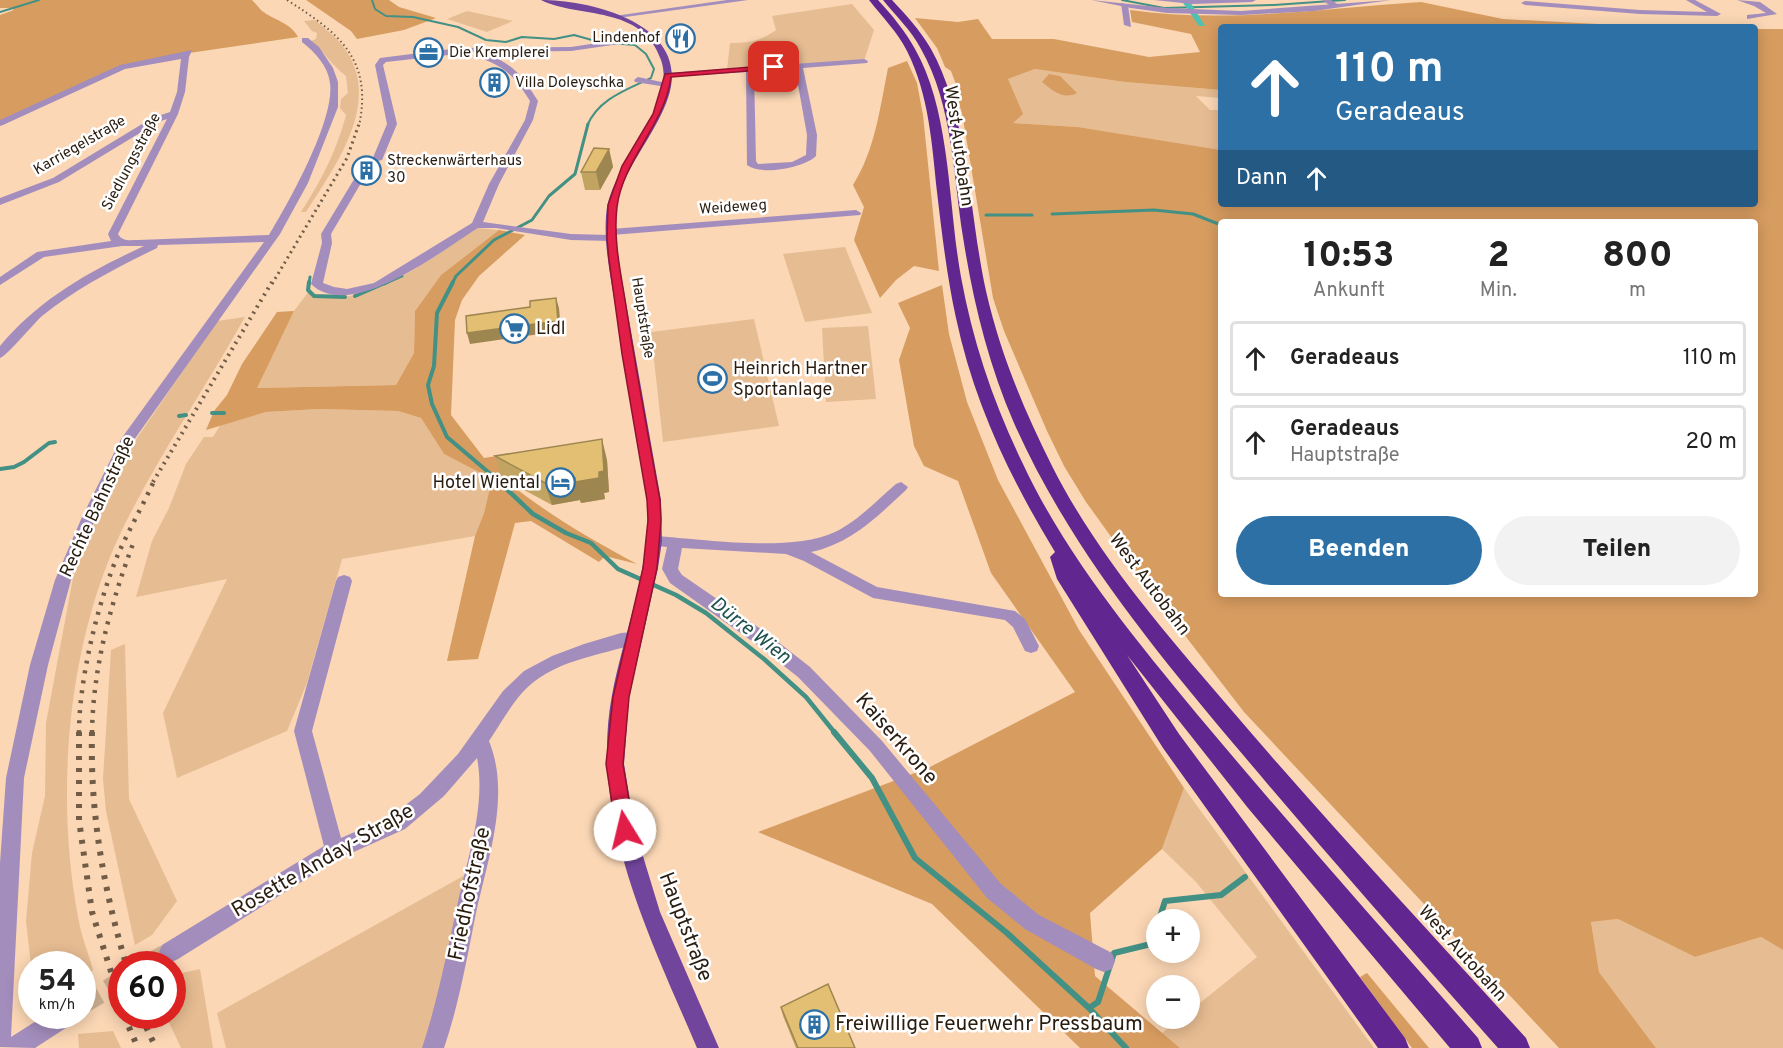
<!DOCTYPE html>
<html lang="de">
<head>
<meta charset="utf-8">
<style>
	:root { --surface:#fff; --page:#f2f2f2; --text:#222; --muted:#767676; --line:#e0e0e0; --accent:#2d70a5 }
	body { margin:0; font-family:Overpass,sans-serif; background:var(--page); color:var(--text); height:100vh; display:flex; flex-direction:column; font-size:22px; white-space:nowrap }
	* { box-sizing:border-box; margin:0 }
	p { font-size:20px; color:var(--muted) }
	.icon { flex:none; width:33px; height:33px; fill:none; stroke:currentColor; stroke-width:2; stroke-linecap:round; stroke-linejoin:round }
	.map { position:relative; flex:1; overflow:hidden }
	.side { position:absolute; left:1218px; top:219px; width:540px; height:378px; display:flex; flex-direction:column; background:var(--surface); border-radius:6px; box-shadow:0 3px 15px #0003 }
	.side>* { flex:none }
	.banner { position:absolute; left:1218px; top:24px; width:540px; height:183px; border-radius:6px; box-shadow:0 3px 15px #0003; background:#2d70a5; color:#fff; overflow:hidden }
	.tools { position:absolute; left:1146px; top:909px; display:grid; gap:12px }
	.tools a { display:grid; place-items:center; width:54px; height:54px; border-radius:50%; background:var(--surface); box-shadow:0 3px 15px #0003; font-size:30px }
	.speed { position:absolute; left:18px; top:951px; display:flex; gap:12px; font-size:30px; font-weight:700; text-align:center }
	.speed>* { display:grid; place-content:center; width:78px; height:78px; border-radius:50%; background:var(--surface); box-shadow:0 3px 15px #0003; line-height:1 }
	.speed small { font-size:15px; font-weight:400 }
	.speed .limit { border:9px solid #d22; background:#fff; color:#111 }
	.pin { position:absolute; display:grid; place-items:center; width:51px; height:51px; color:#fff; margin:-26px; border-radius:12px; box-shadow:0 3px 9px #0006 }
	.me { position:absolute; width:66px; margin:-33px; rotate:351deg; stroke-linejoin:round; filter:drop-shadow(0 0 4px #0008) }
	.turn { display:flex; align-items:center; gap:21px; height:126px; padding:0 18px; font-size:27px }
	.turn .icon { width:78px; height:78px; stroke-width:2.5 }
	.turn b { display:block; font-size:42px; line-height:51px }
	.then { display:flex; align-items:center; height:57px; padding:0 18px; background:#0003; gap:12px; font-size:22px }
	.eta { display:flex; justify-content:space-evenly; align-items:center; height:102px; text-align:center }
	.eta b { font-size:36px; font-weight:800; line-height:42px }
	.cta { display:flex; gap:12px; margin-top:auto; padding:12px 18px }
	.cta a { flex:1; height:69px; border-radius:36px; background:var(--accent); color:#fff; font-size:24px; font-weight:800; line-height:69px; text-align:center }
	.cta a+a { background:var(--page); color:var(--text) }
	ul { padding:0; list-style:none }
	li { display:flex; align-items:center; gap:18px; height:75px; margin:0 12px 9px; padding:0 6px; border:3px solid var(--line); border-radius:6px }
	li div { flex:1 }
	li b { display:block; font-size:22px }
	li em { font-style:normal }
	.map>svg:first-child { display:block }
	.green { fill:#e6bc92 }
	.forest { fill:#d79c60; fill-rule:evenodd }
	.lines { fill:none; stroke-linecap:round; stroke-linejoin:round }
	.stream-far4 { stroke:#439084; stroke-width:2 }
	.stream-far3 { stroke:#439084; stroke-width:3 }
	.stream-far2 { stroke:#439084; stroke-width:4 }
	.stream-far1 { stroke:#439084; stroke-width:4.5 }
	.stream { stroke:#439084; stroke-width:6 }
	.canal { fill:#4ec1b5; fill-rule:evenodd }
	.minor-tunnel { stroke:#d1b294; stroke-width:20; stroke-dasharray:20 10; stroke-linecap:butt }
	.minor { fill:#a38dbd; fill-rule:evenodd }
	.tertiary { fill:#a38dbd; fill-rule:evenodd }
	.primary { fill:#72459c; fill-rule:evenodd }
	.motorway { fill:#61268f; fill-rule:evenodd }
	.rail-far4 { stroke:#705c47; stroke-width:2; stroke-dasharray:1.5 3; stroke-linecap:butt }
	.rail-far3 { stroke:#705c47; stroke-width:3; stroke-dasharray:2 4; stroke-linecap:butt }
	.rail-far2 { stroke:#705c47; stroke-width:4; stroke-dasharray:2 5; stroke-linecap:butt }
	.rail-far1 { stroke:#705c47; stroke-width:4.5; stroke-dasharray:3 7; stroke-linecap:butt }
	.rail { stroke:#705c47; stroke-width:6; stroke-dasharray:4 8; stroke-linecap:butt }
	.wall { fill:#c2a462 }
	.shaded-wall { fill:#9e8650 }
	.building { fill:#e2bf72; stroke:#9e8650; stroke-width:1.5 }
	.route { fill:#e11d48; stroke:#92132f; stroke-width:1.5 }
	.labels { text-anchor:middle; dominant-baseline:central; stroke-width:5; stroke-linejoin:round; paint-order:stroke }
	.far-poi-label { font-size:15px; fill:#2a1d10; stroke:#fff; text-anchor:start }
	.far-street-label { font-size:15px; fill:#2a1d10; stroke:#fff }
	.street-label { font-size:18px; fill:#2a1d10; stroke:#fff }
	.poi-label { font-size:18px; fill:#2a1d10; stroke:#fff; text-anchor:start }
	.water-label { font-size:20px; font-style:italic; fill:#20524d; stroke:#fff }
	.near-street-label { font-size:21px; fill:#2a1d10; stroke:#fff }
	.near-poi-label { font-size:21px; fill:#2a1d10; stroke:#fff; text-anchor:start }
</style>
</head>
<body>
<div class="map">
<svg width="1783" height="1048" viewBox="0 0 1783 1048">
	<rect width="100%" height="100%" fill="#fbd7b5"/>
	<path class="green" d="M852,4L874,30L864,61L727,70L730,43C748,43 761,41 776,30L772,16Z
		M467,11L513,21L487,32L447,19Z
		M315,20C324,28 335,36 342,45C385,99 336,165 306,212H301C321,181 337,150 346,115L340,108L341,99L348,93L346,76C332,66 325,52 311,41L316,39L317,33L312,31L304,21Z
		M1035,69L1125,82L1221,90V98L1196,96L1210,110H1221V150L1078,127L1012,123L1008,79Z
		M477,228L499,230L441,275L415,311L414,353L396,385L256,388L294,311L309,291C360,317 434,255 477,228Z
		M845,247L872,313L805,322L783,254Z
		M245,317C205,389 158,456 122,530C67,644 55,794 78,917C81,935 88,952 93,970L83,978L82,964H32V974L26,921L32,853L45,796L46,723L73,578L98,514L137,438L217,321Z
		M754,319L779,426L663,442L651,332Z
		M868,326L876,399L826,402L822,328Z
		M319,409L398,411L421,418L444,454L492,479L484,513L475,536L342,559L307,683L287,731L177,778L163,713L227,579L136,597L152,541L169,508L186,464L204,437H213L221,424L266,412Z
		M125,644L129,799L177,901L152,935L135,945L106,811L103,779L111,650Z
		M1184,788L1374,1048H1180L1162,1033L1180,1019L1190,1018V1011L1257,957L1196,882L1162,849Z
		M474,870L433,1048H226L217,1013Z
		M1618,919L1695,957L1761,937L1783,950V1048H1656L1599,972L1591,922Z
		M200,969L213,1048H181L166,1016H172L173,975Z
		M113,1031L121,1048H79L78,1034Z"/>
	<path class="forest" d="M0,0H252C256,4 259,8 262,11C274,20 291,23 298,37L182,54L123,68L0,121V15L14,10L11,8H0Z
		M306,0H389L399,7L436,18L404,30L357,39L351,31Z
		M1421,2L1503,19L1653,27H1221V90L1125,82L1035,69L1008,79L1023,114L1013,123L1078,127L1221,150V204H1755V29H1783V950L1761,937L1695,957L1618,919L1591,922L1599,972L1656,1048H1559L1244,712L1146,585L1086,502L1064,466L1047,431L1004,331L993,298L962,113L955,91L957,87L951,71L945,67L937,48L915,18L958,22L978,19L992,39H1054L1149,57L1200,52L1191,34L1132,22L1130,10C1226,24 1324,8 1421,2ZM1221,222H1755V594H1221Z
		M907,61L917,83L923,115L939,271L914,266L896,280L880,298L854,240L864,207L853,185C875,150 880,108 888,68Z
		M1049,74L1060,76L1077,93C1063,100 1053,91 1042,82Z
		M499,230L525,235L479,276L462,300L455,320L451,415L484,458L503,455L504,479C544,512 590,539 637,564L605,556L599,562L531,521L515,523L478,659L447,661L475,536L484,513L492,479L444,454L421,418L398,411L319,409L266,412L206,430L214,411L227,395L242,364L277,312L294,311L257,388L396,385L414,353L415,311L441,275Z
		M942,285L949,334L967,402L998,480L1079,630L1184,788L1162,849L1090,913L1095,976L1180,1048H1080L932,904L758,832L928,768L1075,692L991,573L958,481L924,466L914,446L899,360L910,328L898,303Z
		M1367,973L1429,1048H1412L1360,977Z"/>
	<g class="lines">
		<path class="stream-far4" d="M372,0L375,9L386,16L413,17L458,27L486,40L506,42L522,37L554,39L574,35L599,42L635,45L646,54L654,69L651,78C626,90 598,99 587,126
			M1122,0L1164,8L1274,5L1345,0
			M0,12L39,0"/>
		<path class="stream-far3" d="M1052,214L1154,210L1193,214L1221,225
			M986,215H1032
			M309,284L310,277
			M384,284L402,276
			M452,284L456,276L494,240L532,220L549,196L575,174L588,124"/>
		<path class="stream-far2" d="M309,282L308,290L314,296L345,297
			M453,282L437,313L434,366L428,385L432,404L447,437L500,482
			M355,296L387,282
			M212,413H224
			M179,416L186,415
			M0,469L14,467L24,462L49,443L55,442"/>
		<path class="stream-far1" d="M498,481L533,514L566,533L591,543L618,569L676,595L706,613L764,659L806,697L835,733"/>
		<path class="stream" d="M834,732L872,778L915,858L1007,933L1089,1008L1126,1048
			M1159,920L1165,901L1221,895L1245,877
			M1089,1008L1098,1002L1114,953L1151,944L1156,927"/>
		<path class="canal" d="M1181,0H1189L1205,26H1199Z"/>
		<path class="minor-tunnel" d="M148,964L170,952
			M82,1004L122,981"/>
		<path class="minor" d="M1154,0H1256L1252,2L1192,4Z
			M1322,0H1331L1339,5L1332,7Z
			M1686,0H1695L1721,14L1717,16L1640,14L1525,5L1521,3L1525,1L1640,10L1707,12Z
			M1737,0L1760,2L1777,14L1747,19V15L1766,13L1754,6Z
			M1121,3L1128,5L1131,27L1124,25Z
			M651,35L655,37L654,39L571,51L480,52C512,62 521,74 538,101L533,120L499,184L483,222L571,234L609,235L606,232L611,229L856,210L861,213L860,215L612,235L616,238L611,241L571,240L496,228H478C442,250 351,323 311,284L322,243L321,234L356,176L364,178L331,234L332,243L323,283L334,287L347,289L374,283L472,223L489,184L525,120L530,101C514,75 504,66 475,56V52L386,62L383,65L397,124L382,160L374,162L372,160L387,124L375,65L380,58L459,48L571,47Z
			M302,38H308L319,47L333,68L338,82V107L308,183L280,234L134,440L96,517L71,580L48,665L24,778L11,1037L44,1016H75L72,1024L35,1048L0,1047V863L6,778L30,665L55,580L82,517L121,439L264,242L158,245L157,248C116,268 77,288 42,316C33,324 7,356 0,358V346C39,299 90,271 144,246H122L44,257L0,285V277L37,252L111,241L108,234L167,119L158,122L59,182L0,205V198L53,178L152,118L170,112L177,92L181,59L125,69L3,125L0,126V120L120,65L192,50L189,57L185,92L178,114L118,234C122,242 131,240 138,240L269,235C289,202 335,120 330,83C328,66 315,52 302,42Z
			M864,59L868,61L867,63L803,68L817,135L816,156C804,168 761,176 747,165L746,72L668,77L664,75L668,73ZM795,68L807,135L806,155L792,162L758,164L756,161L754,71Z
			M638,77L671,84L667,87L635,82L634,80Z
			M901,482L908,487L906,490C877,517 850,544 811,552L877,587L1015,611L1025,619L1039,646L1037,651L1031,653L1025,651L1013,627L1005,620L873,598L804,561L786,554L682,548L678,569L682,575L768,634L810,667L882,741L1001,884L1039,915L1112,953L1115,961L1112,969L1104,972L1096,969L1025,929L987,898L870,751L798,677L756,644L670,583L662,569L667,547L649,545L646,541L649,537L654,536C705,539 789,553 835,532C858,521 877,500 896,484Z
			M344,575L350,577L352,581L312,731L341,838L391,816L420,794L458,754L503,691L524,671L552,656L584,644L621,633L633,632L639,633L641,638L639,643C598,656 551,660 521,694C509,708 500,725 489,741C511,795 488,858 476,913C467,958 459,1004 444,1048H422C438,1000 447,951 458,902C468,856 486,805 477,758L444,796L405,829L338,859L178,959L170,963L162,959L159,952L162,945L324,846L294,731L336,581L338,577Z"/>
		<path class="tertiary" d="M727,0H748L618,18L614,16Z
			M1091,0L1167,8L1241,11L1391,0L1314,11L1241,15L1167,13L1131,8Z"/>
		<path class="primary" d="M541,0C593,0 693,25 668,98C657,130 634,156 622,187C612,213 616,242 620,269L661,500L662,541L658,568L629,697L624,764L635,830L660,912L719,1048H697C650,937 589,818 612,695C624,631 652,566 647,500C645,477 639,453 635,431C628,388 621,346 615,303C610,274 604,245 606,216C609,164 678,110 661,60C642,4 579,19 541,0Z"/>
		<path class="motorway" d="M869,0H878C892,15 905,31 915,49C951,112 948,206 961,277C973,343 994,404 1023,464C1068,560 1140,645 1207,726C1296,832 1387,934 1478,1038L1482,1048H1450L1248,808L1127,655L1179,734L1405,1038L1409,1048H1378L1163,748L1057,579L1050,557L1055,552C1010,478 974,403 956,318C947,277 942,234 937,192C932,144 929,95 907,51C897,31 882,17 869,0Z
			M883,0H892C906,15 920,30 931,49C969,117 969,215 986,291C1000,353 1024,410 1052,466C1098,557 1168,636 1234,713C1328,823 1428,930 1526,1038L1530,1048H1498C1412,951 1327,855 1244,756C1157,653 1069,547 1014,423C988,363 973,301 963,237C953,174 953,106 921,49C911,30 896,16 883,0Z"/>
		<path class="rail-far4" d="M287,0C339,33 373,59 359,126"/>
		<path class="rail-far3" d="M272,284L347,158L359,124"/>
		<path class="rail-far2" d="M153,482L272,282"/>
		<path class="rail-far1" d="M79,733C79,679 98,602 119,552C130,528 143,505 154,481
			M92,733C93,666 111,603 134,541"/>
		<path class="rail" d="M79,732V820L92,912L122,1006
			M92,732C90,812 103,887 126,964
			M124,1016L138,1048
			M141,1016L156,1048"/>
	</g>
	<path class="wall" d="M609,149L613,167L600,190H585L581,172Z
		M495,456L607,460L609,492L604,493L605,499L581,503L580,500L552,505L502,478Z
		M781,1007L855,1048H796L783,1016Z"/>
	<path class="shaded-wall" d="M609,149L613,167L600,190L596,172Z
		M556,298L559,308L561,331L470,344L467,333Z
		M602,439L607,460L609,492L604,493L605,499L581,503L580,500L552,505L545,483L599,472Z"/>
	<path class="building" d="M594,148L609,149L596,172H581Z
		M556,298L558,321L467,333L466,316L530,307V301Z
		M602,439L604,471L599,472V478L575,482V478L545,483L495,456Z
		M828,984L855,1048H798L781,1007Z"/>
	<path class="route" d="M776,65L774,69L671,77C665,125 623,159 617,207C613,240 621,274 626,306C636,371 648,435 660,500L661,520L657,568L629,697L623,764L634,830L631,835L625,838L619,835L616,830L606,764L613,697L643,568L648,520L647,500L622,354L609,260L607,238L608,205L622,166L653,114L665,74Z"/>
	<defs>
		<symbol id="restaurant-ring" viewBox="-11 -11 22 22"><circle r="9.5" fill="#fff" stroke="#2d70a5" stroke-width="1.5"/><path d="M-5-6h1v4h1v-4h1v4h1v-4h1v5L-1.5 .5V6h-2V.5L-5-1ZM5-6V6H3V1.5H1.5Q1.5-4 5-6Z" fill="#2d70a5"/></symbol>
		<symbol id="office-ring" viewBox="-11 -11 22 22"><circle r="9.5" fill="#fff" stroke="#2d70a5" stroke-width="1.5"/><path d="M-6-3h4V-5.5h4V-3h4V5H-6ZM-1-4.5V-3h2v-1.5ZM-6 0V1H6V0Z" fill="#2d70a5"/></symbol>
		<symbol id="building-ring" viewBox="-11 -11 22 22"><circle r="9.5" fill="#fff" stroke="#2d70a5" stroke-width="1.5"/><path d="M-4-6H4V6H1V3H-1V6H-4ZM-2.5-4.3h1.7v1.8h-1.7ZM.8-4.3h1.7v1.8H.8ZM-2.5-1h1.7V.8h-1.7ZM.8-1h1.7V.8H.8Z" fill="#2d70a5"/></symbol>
		<symbol id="supermarket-ring" viewBox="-11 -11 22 22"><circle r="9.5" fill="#fff" stroke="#2d70a5" stroke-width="1.5"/><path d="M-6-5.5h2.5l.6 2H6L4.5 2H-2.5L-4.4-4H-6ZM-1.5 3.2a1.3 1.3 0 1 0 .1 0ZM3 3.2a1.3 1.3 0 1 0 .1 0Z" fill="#2d70a5"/></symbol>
		<symbol id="stadium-ring" viewBox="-11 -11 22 22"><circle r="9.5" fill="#fff" stroke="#2d70a5" stroke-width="1.5"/><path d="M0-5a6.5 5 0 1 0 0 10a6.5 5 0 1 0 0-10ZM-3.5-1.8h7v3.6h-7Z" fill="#2d70a5"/></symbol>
		<symbol id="hotel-ring" viewBox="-11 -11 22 22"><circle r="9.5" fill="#fff" stroke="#2d70a5" stroke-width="1.5"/><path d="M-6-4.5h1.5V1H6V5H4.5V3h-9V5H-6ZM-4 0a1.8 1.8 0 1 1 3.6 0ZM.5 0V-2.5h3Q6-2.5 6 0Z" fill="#2d70a5"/></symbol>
	</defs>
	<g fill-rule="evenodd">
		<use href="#restaurant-ring" x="664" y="22" width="33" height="33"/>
		<use href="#office-ring" x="412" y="36" width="33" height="33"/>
		<use href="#building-ring" x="478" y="66" width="33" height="33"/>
		<use href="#building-ring" x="350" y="154" width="33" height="33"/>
		<use href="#supermarket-ring" x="498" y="312" width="33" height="33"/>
		<use href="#stadium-ring" x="696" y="362" width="33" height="33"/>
		<use href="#hotel-ring" x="544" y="466" width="33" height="33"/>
		<use href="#building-ring" x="798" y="1008" width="33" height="33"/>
	</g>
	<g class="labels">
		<g class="far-poi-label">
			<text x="660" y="38" text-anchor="end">Lindenhof</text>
			<text x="449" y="53">Die Kremplerei</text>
			<text x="515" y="83">Villa Doleyschka</text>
			<text x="387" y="161">Streckenwärterhaus<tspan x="387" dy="17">30</tspan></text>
		</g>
		<g class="far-street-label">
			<text transform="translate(80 146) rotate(-30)">Karriegelstraße</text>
			<text transform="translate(132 162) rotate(-62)">Siedlungsstraße</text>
			<text transform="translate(733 208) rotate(-4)">Weideweg</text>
			<text transform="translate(642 318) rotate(81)">Hauptstraße</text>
		</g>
		<g class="street-label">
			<text transform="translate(958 146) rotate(82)">West Autobahn</text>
			<text transform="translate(98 507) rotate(-65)">Rechte Bahnstraße</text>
			<text transform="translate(1149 585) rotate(53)">West Autobahn</text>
			<text transform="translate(1462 954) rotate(48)">West Autobahn</text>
		</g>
		<g class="poi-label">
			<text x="536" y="329">Lidl</text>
			<text x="733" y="369">Heinrich Hartner<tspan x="733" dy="21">Sportanlage</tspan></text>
			<text x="540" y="483" text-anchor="end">Hotel Wiental</text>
		</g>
		<g class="water-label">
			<text transform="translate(750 631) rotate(38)">Dürre Wien</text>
		</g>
		<g class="near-street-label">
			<text transform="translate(896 739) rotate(49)">Kaiserkrone</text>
			<text transform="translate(323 861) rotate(-30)">Rosette Anday-Straße</text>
			<text transform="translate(470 894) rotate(-78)">Friedhofstraße</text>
			<text transform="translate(685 927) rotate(69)">Hauptstraße</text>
		</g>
		<g class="near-poi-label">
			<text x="835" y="1024">Freiwillige Feuerwehr Pressbaum</text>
		</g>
	</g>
</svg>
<div class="tools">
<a>+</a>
<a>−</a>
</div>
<div class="speed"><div>54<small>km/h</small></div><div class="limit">60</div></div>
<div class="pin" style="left:774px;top:67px;background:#d93025"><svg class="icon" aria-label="arrive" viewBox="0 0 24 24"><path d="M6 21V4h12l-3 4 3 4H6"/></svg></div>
<svg class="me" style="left:625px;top:830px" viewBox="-20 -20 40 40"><circle r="19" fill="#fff"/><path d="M0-13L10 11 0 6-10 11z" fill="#e11d48"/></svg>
<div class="banner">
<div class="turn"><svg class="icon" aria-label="ahead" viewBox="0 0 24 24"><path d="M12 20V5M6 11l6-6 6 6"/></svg><div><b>110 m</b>Geradeaus</div></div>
<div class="then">Dann<svg class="icon" aria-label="ahead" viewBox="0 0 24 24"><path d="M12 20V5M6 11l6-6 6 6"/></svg></div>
</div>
<section class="side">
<div class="eta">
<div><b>10:53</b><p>Ankunft</p></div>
<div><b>2</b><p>Min.</p></div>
<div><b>800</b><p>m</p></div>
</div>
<ul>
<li><svg class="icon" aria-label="ahead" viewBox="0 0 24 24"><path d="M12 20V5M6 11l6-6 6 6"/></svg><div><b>Geradeaus</b></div><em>110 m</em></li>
<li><svg class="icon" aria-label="ahead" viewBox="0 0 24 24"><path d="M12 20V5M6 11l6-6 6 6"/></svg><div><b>Geradeaus</b><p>Hauptstraße</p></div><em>20 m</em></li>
</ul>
<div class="cta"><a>Beenden</a><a>Teilen</a></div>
</section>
</div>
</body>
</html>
